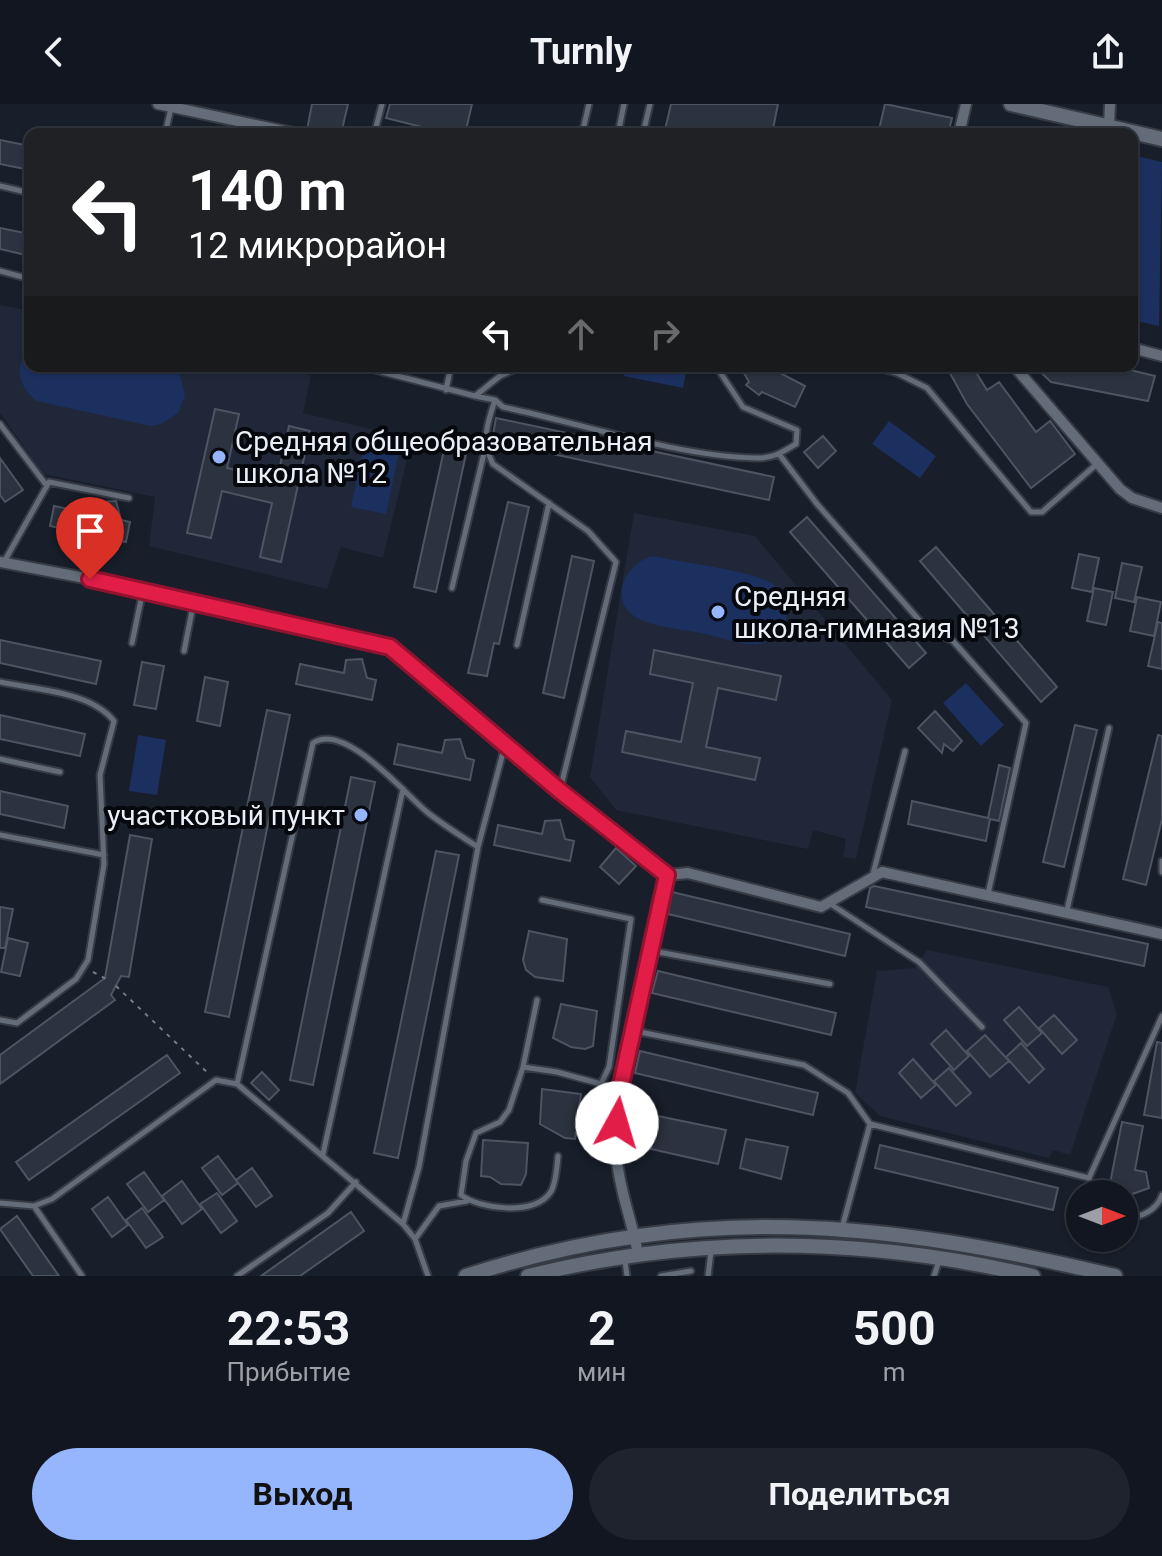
<!DOCTYPE html>
<html lang="ru">
<head>
<meta charset="utf-8">
<style>
	:root { --surface:#121620; --page:#1f232d; --text:#f1f3f6; --muted:#9c9fa5; --line:#31353e; --accent:#95b6fd }
	body { margin:0; font-family:Roboto,sans-serif; background:var(--page); color:var(--text); height:100vh; display:flex; flex-direction:column; font-size:30px; white-space:nowrap }
	* { box-sizing:border-box; margin:0 }
	p { font-size:26px; color:var(--muted) }
	.icon { flex:none; width:44px; height:44px; fill:none; stroke:currentColor; stroke-width:2; stroke-linecap:round; stroke-linejoin:round }
	.map { position:relative; height:1172px; overflow:hidden }
	.details { display:flex; flex-direction:column; background:var(--surface); flex:1 }
	.details>* { flex:none }
	.banner { position:absolute; left:24px; top:24px; width:1114px; height:244px; border-radius:16px; box-shadow:0 2px 6px #0004,0 0 0 2px var(--line); background:#202124; color:#fff; overflow:hidden }
	.needle { width:52px; rotate:90deg }
	.controls { position:absolute; left:1066px; top:1076px; display:grid; gap:16px }
	.controls a { display:grid; place-items:center; width:72px; height:72px; border-radius:50%; background:var(--surface); box-shadow:0 2px 6px #0004,0 0 0 2px var(--line); font-size:40px }
	.pin { position:absolute; display:grid; place-items:center; width:68px; height:68px; color:#fff; margin:-82px -34px; border-radius:50% 50% 50% 0; rotate:-45deg; box-shadow:0 0 8px #0007 }
	.pin .icon { rotate:45deg }
	.me { position:absolute; width:88px; margin:-44px; rotate:6deg; stroke-linejoin:round; filter:drop-shadow(0 0 6px #0008) }
	.turn { display:flex; align-items:center; gap:28px; height:168px; padding:0 32px; font-size:36px }
	.turn .icon { width:104px; height:104px; stroke-width:2.5 }
	.turn b { display:block; font-size:56px; line-height:68px }
	.lanes { display:flex; align-items:center; height:76px; padding:0 32px; background:#0003; justify-content:center; gap:40px; direction:ltr }
	.lanes .off { opacity:.35 }
	.eta { display:flex; justify-content:space-evenly; align-items:center; height:136px; text-align:center }
	.eta b { font-size:48px; font-weight:700; line-height:56px }
	.primary-button { display:flex; gap:16px; margin-top:auto; padding:16px 32px }
	.primary-button a { flex:1; height:92px; border-radius:48px; background:var(--accent); color:#111; font-size:32px; font-weight:700; line-height:92px; text-align:center }
	.primary-button a+a { background:var(--page); color:var(--text) }
	header { display:flex; justify-content:space-between; align-items:center; height:104px; padding:0 32px; background:var(--surface); font-size:36px; font-weight:700 }
	.map>svg:first-child { display:block }
	.built { fill:#1f2738 }
	.green { fill:#1c305f }
	.building { fill:#2c323f; stroke:#4d5462; stroke-width:2 }
	.lines { fill:none; stroke-linecap:round; stroke-linejoin:round }
	.lane-casing { stroke:#373b45; stroke-width:9 }
	.street-casing { stroke:#373b45; stroke-width:14 }
	.secondary-casing { stroke:#373b45; stroke-width:18 }
	.path { stroke:#777d87; stroke-width:2; stroke-dasharray:4 6; stroke-linecap:butt }
	.lane { stroke:#646c7a; stroke-width:5 }
	.street { stroke:#646c7a; stroke-width:10 }
	.secondary { stroke:#646c7a; stroke-width:14 }
	.route-casing { stroke:#92132f; stroke-width:20 }
	.route { stroke:#e11d48; stroke-width:14 }
	.poi-dot { fill:#95b6fd; stroke:#06080d; stroke-width:3 }
	.labels { text-anchor:middle; dominant-baseline:central; stroke-width:8; stroke-linejoin:round; paint-order:stroke }
	.poi-label { font-size:28px; fill:#ebf0f8; stroke:#06080d; text-anchor:start }
</style>
</head>
<body>
<header><svg class="icon" aria-label="back" viewBox="0 0 24 24"><path d="M15 5l-7 7 7 7"/></svg>Turnly<svg class="icon" aria-label="share" viewBox="0 0 24 24"><path d="M12 15V3M7 8l5-5 5 5M5 13v7h14v-7"/></svg></header>
<div class="map">
<svg width="1162" height="1172" viewBox="0 0 1162 1172">
	<rect width="100%" height="100%" fill="#181e2a"/>
	<path class="built" d="M0,201L30,207V262H273L311,271L303,309L412,335L383,454L341,443L327,485L149,442L155,393L43,370L0,309Z
		M634,409L755,432L892,596L856,755L843,753L846,735L813,726L808,745L616,706L590,673Z
		M927,846L1108,883L1117,910L1070,1051L1053,1046L1049,1054L880,1012L855,989L877,867L915,864Z"/>
	<path class="green" d="M1132,51L1162,58L1159,222L1132,216Z
		M30,242V262H171L180,271L185,291L178,309L161,320L151,322L37,297C17,282 14,261 30,242Z
		M626,262H687L683,284L624,272Z
		M889,317L936,352L920,374L872,340Z
		M366,335L400,343L386,410L351,403Z
		M653,452C679,458 754,467 773,480C797,497 789,536 759,540C742,542 721,533 705,530C685,525 657,524 639,515C606,499 625,458 653,452Z
		M966,579L1004,621L981,642L943,599Z
		M138,631L166,636L157,691L129,687Z"/>
	<path class="building" d="M312,0H348L341,30L307,26Z
		M390,0H472L465,30H450L386,14Z
		M671,0H778L772,30H664Z
		M885,0L952,14L948,30H878Z
		M0,36L30,42V66L0,60Z
		M0,124L30,130V152L0,145Z
		M740,262H767L805,282L795,303L762,288L759,291L746,281L749,278Z
		M946,262H972L987,286L999,278L1036,328L1050,317L1075,350L1031,384L967,300Z
		M1034,262H1114L1155,272L1148,297L1051,278Z
		M215,305L239,310L227,364L277,375L289,322L310,327L281,458L260,453L272,399L222,387L211,434L187,429Z
		M496,314L774,373L769,396L492,337Z
		M823,332L836,347L818,364L804,348Z
		M444,346L466,350L436,488L414,483Z
		M0,354L23,386L5,398L0,391Z
		M116,397L121,416L130,418L126,438L50,422L54,402L98,411L101,398Z
		M508,398L529,403L499,540L494,539L487,572L468,569Z
		M807,413L926,549L909,564L790,428Z
		M936,443L1057,583L1041,598L920,457Z
		M1079,450L1099,454L1092,488L1072,484Z
		M572,452L594,457L564,594L543,589Z
		M1122,459L1142,463L1134,498L1115,494Z
		M1094,484L1113,488L1106,521L1087,517Z
		M1137,493L1161,498L1154,532L1130,527Z
		M1158,518L1162,519V565L1148,562Z
		M0,536L101,557L96,580L0,559Z
		M654,546L781,572L776,596L718,584L706,643L760,654L755,676L622,648L626,627L681,638L693,579L650,570Z
		M362,555L367,574L376,576L372,596L296,580L300,560L344,569L346,556Z
		M142,558L164,562L156,605L134,601Z
		M205,573L228,578L220,622L197,617Z
		M267,606L290,611L229,913L205,908Z
		M935,607L962,637L953,647L944,640L942,649L918,624Z
		M0,611L85,630L80,652L0,635Z
		M1075,621L1097,626L1064,763L1043,758Z
		M1158,631L1162,632V715L1146,781L1123,775Z
		M460,635L466,654L474,656L470,676L394,660L398,640L442,649L445,636Z
		M999,661L1010,664L999,717L990,715L986,737L908,720L912,697L988,714Z
		M351,673L375,678L313,981L290,976Z
		M0,687L68,702L64,724L0,710Z
		M560,716L565,735L574,737L570,757L494,741L498,721L542,730L545,717Z
		M130,731L152,735L129,873L121,872L111,891L115,896L0,980V951L105,874Z
		M616,744L636,762L619,780L600,763Z
		M436,747L459,751L398,1054L374,1049Z
		M874,782L1148,840L1144,862L866,803L870,784Z
		M672,788L850,830L845,852L668,810Z
		M0,803L13,805L5,844H0Z
		M529,827L567,835L563,877L535,873L526,866L523,856Z
		M8,834L28,839L20,872L1,868Z
		M658,867L836,909L831,931L652,889Z
		M561,900L597,907L593,942L585,945L571,943L553,934Z
		M1019,903L1042,929L1027,942L1004,916Z
		M1054,911L1077,936L1062,950L1039,924Z
		M946,926L969,952L954,966L931,940Z
		M985,931L1009,957L990,973L967,947Z
		M1157,938L1162,939V1014L1144,1011Z
		M1021,939L1044,965L1029,979L1006,953Z
		M640,947L818,989L813,1011L635,969Z
		M167,951L180,969L29,1076L16,1058Z
		M913,955L936,981L921,994L899,969Z
		M949,964L971,989L956,1002L934,977Z
		M262,968L279,986L269,996L251,979Z
		M542,985L581,990L575,1035L565,1034L540,1020Z
		M658,1012L726,1026L718,1060L651,1045Z
		M1122,1018L1143,1022L1135,1066L1146,1068L1149,1084L1124,1093V1090H1108Z
		M746,1035L788,1043L781,1075L740,1064Z
		M483,1036L528,1039L526,1070L521,1081L501,1080L490,1073L481,1072Z
		M880,1041L1058,1084L1053,1106L875,1064Z
		M218,1052L238,1079L222,1091L202,1064Z
		M252,1064L272,1092L256,1103L236,1076Z
		M144,1068L164,1096L148,1108L127,1080Z
		M182,1077L202,1105L182,1120L162,1092Z
		M217,1089L237,1117L221,1129L200,1100Z
		M108,1093L128,1121L112,1133L92,1105Z
		M142,1104L163,1133L146,1144L126,1116Z
		M351,1108L364,1127L300,1172H261Z
		M17,1112L59,1172H33L0,1125Z"/>
	<g class="lines">
		<defs>
			<path id="lane" d="M375,27L382,0
				M165,30L171,4
				M582,30L589,0
				M618,30L624,0
				M643,30L650,0
				M0,82L30,89
				M0,167L30,175
				M359,262L475,292L500,272L522,262
				M812,262H847
				M871,262L897,269L927,284L1031,408H1042L1098,359
				M446,286L451,262
				M475,292L495,296L503,303C584,320 675,352 756,354C772,355 783,348 796,340L797,326L743,303L716,262
				M495,296C487,320 481,337 493,360L588,427L616,458L560,686
				M0,320L47,382
				M779,350L817,400L927,525L953,537L1026,619L988,790
				M4,458L49,378L129,394
				M452,484L485,345
				M132,539L143,486
				M517,541L549,399
				M184,547L194,497
				M0,578C36,586 90,587 114,617L100,671L104,760L88,856L76,875L17,919L0,916
				M0,655L60,668
				M0,731L104,751
				M478,743L505,641
				M1162,757V768
				M873,770L905,647
				M829,799L919,858L982,923
				M1067,806L1109,624
				M653,847L830,880
				M537,896L523,963L557,968L601,980L609,963L631,815L542,796
				M635,927L804,961L848,989L870,1020L842,1124
				M523,963L509,1006L500,1018L476,1029L466,1057L461,1091C480,1105 533,1112 550,1089C556,1081 557,1062 558,1052
				M237,980L313,639C344,617 404,689 427,708C443,721 461,732 478,743L419,1063L403,1120
				M870,1020L1089,1074
				M323,1050L403,685
				M1093,1090L1089,1074L1162,912
				M0,1099L34,1102L52,1095L216,976L237,980L403,1120L415,1135L428,1172
				M34,1102L82,1172
				M1124,1113C1140,1115 1157,1106 1162,1091
				M415,1135L439,1102L467,1097
				M625,1157L627,1172
				M237,1172L328,1109L356,1078
				M661,1172L691,1167
				M708,1172L711,1148
				M934,1172L939,1157"/>
			<path id="street" d="M158,0L298,30
				M1109,22L1110,0
				M959,30L966,0
				M1132,244L1162,252
				M1014,262L1120,385L1132,394L1162,404
				M0,458L143,485L390,543L560,687L667,771
				M667,771L688,769L821,803L882,768L1162,830
				M638,1151C633,1119 619,1086 617,1055C611,963 655,862 667,771"/>
			<path id="secondary" d="M1011,0L1162,35
				M466,1172C696,1097 884,1117 1115,1172
				M528,1172C696,1130 865,1133 1033,1172"/>
		</defs>
		<use href="#lane" class="lane-casing"/>
		<use href="#street" class="street-casing"/>
		<use href="#secondary" class="secondary-casing"/>
		<path class="path" d="M93,868L106,875
			M116,882L209,970"/>
		<use href="#lane" class="lane"/>
		<use href="#street" class="street"/>
		<use href="#secondary" class="secondary"/>
	</g>
	<g class="lines">
		<defs>
			<path id="route" d="M90,475L390,543L560,687L667,771L621,981L617,1019"/>
		</defs>
		<use href="#route" class="route-casing"/>
		<use href="#route" class="route"/>
	</g>
	<g class="poi-dot">
		<circle cx="219" cy="353" r="8"/>
		<circle cx="718" cy="508" r="8"/>
		<circle cx="361" cy="711" r="8"/>
	</g>
	<g class="labels">
		<g class="poi-label">
			<text x="235" y="337">Средняя общеобразовательная<tspan x="235" dy="32">школа №12</tspan></text>
			<text x="734" y="492">Средняя<tspan x="734" dy="32">школа-гимназия №13</tspan></text>
			<text x="345" y="711" text-anchor="end">участковый пункт</text>
		</g>
	</g>
</svg>
<div class="controls">
<a><svg class="needle" viewBox="-14 -14 28 28"><path d="M0-13l5 13h-10z" fill="#e53935"/><path d="M0 13l5-13h-10z" fill="#9c9fa5"/></svg></a>
</div>
<div class="pin" style="left:90px;top:475px;background:#d93025"><svg class="icon" aria-label="arrive" viewBox="0 0 24 24"><path d="M6 21V4h12l-3 4 3 4H6"/></svg></div>
<svg class="me" style="left:617px;top:1019px" viewBox="-20 -20 40 40"><circle r="19" fill="#fff"/><path d="M0-13L10 11 0 6-10 11z" fill="#e11d48"/></svg>
<div class="banner">
<div class="turn"><svg class="icon" aria-label="left" viewBox="0 0 24 24"><path d="M17 20v-9H6M10 6l-5 5 5 5"/></svg><div><b>140 m</b>12 микрорайон</div></div>
<div class="lanes"><svg class="icon" aria-label="left" viewBox="0 0 24 24"><path d="M17 20v-9H6M10 6l-5 5 5 5"/></svg><svg class="icon off" aria-label="ahead" viewBox="0 0 24 24"><path d="M12 20V5M6 11l6-6 6 6"/></svg><svg class="icon off" aria-label="right" viewBox="0 0 24 24"><path d="M7 20v-9h11M14 6l5 5-5 5"/></svg></div>
</div>
</div>
<section class="details">
<div class="eta">
<div><b>22:53</b><p>Прибытие</p></div>
<div><b>2</b><p>мин</p></div>
<div><b>500</b><p>m</p></div>
</div>
<div class="primary-button"><a>Выход</a><a>Поделиться</a></div>
</section>
</body>
</html>
